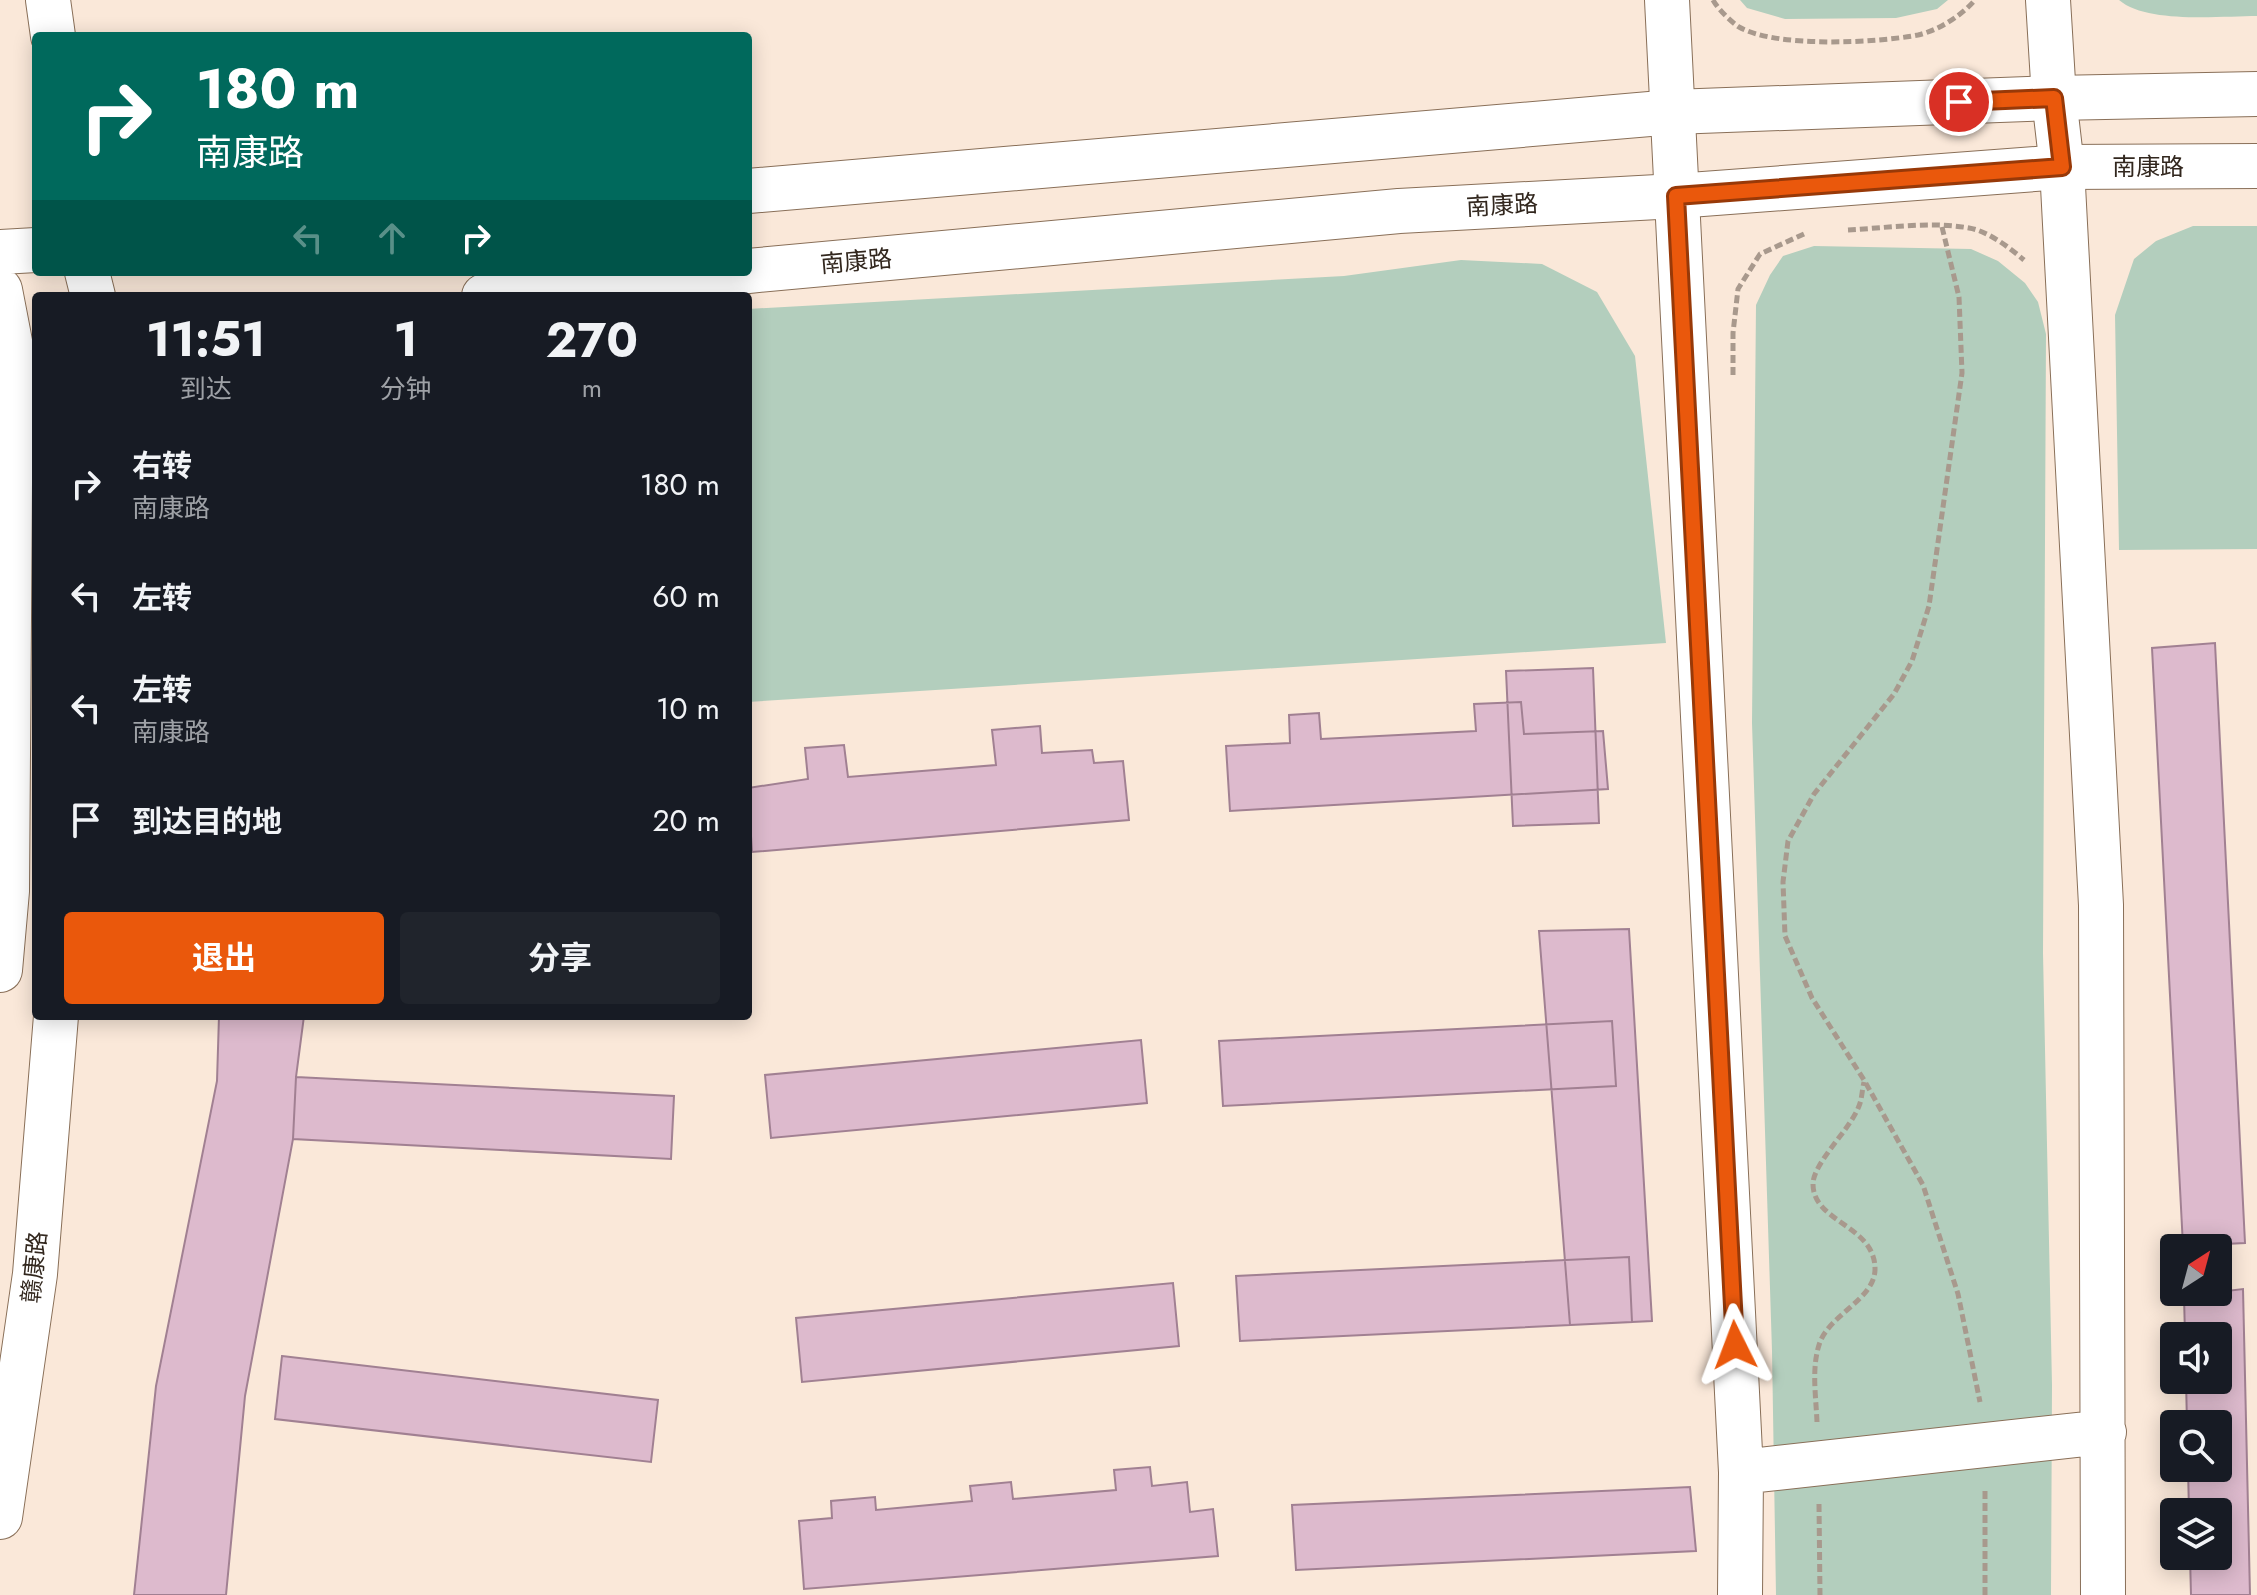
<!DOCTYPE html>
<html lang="zh">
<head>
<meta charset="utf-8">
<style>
	:root { --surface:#171b24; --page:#20242c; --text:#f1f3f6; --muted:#9ea1a6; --accent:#ea580c }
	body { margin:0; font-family:Jost,"Noto Sans SC",sans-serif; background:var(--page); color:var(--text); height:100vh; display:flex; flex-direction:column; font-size:30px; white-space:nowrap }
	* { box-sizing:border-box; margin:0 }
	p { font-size:26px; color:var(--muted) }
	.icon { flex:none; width:44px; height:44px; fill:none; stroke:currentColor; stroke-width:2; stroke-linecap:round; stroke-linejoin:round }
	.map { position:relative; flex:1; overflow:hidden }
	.drawer { position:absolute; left:32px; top:292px; width:720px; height:728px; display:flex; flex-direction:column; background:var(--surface); border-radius:8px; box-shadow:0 4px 20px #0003 }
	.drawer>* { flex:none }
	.guide { position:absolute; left:32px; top:32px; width:720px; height:244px; border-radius:8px; box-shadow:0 4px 20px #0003; background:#00695c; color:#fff; overflow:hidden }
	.needle { width:52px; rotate:36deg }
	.tools { position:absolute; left:2160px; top:1234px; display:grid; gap:16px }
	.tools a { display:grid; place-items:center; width:72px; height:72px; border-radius:8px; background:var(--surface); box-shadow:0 4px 20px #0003; font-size:40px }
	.pin { position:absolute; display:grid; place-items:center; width:68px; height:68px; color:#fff; margin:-34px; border:4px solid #fff; border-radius:50%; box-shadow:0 2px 8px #0007 }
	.me { position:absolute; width:88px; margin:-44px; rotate:357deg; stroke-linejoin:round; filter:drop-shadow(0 0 6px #0008) }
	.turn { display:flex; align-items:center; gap:28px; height:168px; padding:0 32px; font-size:36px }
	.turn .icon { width:104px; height:104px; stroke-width:2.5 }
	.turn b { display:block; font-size:56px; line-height:68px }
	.lanes { display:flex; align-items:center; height:76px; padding:0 32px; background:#0003; justify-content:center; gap:40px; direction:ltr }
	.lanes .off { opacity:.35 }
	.eta { display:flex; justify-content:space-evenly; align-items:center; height:136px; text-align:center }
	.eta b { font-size:48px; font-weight:700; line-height:56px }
	.button { display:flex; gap:16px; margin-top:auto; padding:16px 32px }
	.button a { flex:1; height:92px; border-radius:8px; background:var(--accent); color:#fff; font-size:32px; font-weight:700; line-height:92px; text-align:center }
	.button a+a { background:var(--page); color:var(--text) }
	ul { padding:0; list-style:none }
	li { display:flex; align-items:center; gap:24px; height:112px; padding:0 32px }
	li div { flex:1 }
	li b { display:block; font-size:30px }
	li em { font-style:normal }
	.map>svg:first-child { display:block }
	.green { fill:#b3cebd }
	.building { fill:#ddbacd; stroke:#a18092; stroke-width:2 }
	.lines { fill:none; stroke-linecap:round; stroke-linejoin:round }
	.street-casing { stroke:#896f58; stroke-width:46 }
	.secondary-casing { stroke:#896f58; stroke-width:46 }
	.path { stroke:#a8998d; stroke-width:5; stroke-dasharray:8 4; stroke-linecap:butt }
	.street { stroke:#fff; stroke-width:44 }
	.secondary { stroke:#fff; stroke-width:44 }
	.route-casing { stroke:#983908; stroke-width:20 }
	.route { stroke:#ea580c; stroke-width:14 }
	.labels { text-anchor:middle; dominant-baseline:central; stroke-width:6; stroke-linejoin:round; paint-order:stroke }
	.street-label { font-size:24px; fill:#32271e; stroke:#fff }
</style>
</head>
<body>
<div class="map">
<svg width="2257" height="1595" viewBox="0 0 2257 1595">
	<rect width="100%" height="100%" fill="#fae8d9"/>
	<path class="green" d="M1740,0H1948L1937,9L1896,18L1785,19L1747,8Z
		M2119,0H2257V16C2220,16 2147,24 2119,0Z
		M2193,226H2257V549L2119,550L2115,315L2134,259L2156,241Z
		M1814,246L1971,249L1998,261L2025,283L2038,302L2046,334L2043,953L2052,1385L2051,1595H1776L1772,1351L1752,723L1756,305L1770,275L1783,256Z
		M1461,260L1542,264L1597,292L1635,356L1666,643L748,702V309L1344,276Z"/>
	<path class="building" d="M2215,643L2245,1243L2183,1246L2152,648Z
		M1593,668L1599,823L1513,826L1506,671Z
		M1521,702L1524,734L1603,731L1608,789L1230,811L1226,746L1290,743L1289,715L1319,713L1321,739L1476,731L1474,704Z
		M1040,726L1042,753L1092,750L1094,763L1123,761L1129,820L752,852L748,788L808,779L805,748L844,745L848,777L996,765L992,730Z
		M1629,929L1652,1321L1570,1325L1539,931Z
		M219,1016H304L296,1077L293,1139L245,1396L226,1595H134L156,1386L217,1081Z
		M1612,1021L1616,1086L1223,1106L1219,1041Z
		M1141,1040L1147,1103L771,1138L765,1075Z
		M296,1077L674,1096L671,1159L293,1139Z
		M1629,1257L1632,1322L1240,1341L1236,1276Z
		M1173,1283L1179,1346L802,1382L796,1318Z
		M2243,1289L2250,1595H2191L2190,1556H2218V1512H2189L2188,1468H2218V1424H2187L2186,1380H2218V1336H2185L2184,1296Z
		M282,1356L658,1400L651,1462L275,1419Z
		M1150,1467L1152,1486L1187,1482L1190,1512L1213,1509L1218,1556L804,1589L799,1521L832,1518L831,1501L875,1497L876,1510L972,1501L970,1486L1011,1482L1013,1499L1116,1490L1114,1470Z
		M1690,1487L1696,1551L1296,1570L1292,1505Z"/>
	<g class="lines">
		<defs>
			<path id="street" d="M1667,0L1741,1472L1740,1595
				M2048,0L2054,98L2062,167L2101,905L2103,1595
				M1741,1472L2104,1432"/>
			<path id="secondary" d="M48,0L53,36
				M748,191L1673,112L2054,98L2257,94
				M0,252L36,250
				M748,271L1399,211L1676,196L2062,167L2257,166
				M87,272L93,296
				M0,290L11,347L7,891L0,970
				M484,296L741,272
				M0,1517L35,1274L56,1016"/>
		</defs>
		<use href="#street" class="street-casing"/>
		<use href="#secondary" class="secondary-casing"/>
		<path class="path" d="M1713,0C1718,9 1730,21 1739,27C1776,48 1876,43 1918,35C1939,30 1961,16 1975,0
			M1942,227L1959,297L1962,373L1929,606L1912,661L1894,694L1814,794L1788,841L1783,882L1785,936L1812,998L1864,1080L1923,1185L1958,1294L1980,1402
			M1848,230C1887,228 1930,221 1969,228C1988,231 2010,248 2024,260
			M1733,375V333L1738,289L1760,254L1806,233
			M1817,1422C1816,1396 1811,1367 1820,1342C1831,1314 1874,1299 1875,1270C1876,1225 1813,1223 1813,1184C1813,1163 1850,1130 1859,1106C1862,1099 1862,1090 1864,1082
			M1819,1504L1820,1595
			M1985,1595V1488"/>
		<use href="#street" class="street"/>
		<use href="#secondary" class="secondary"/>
	</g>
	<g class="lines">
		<defs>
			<path id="route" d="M1735,1345L1676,196L2062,167L2054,98L1959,102"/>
		</defs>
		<use href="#route" class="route-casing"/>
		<use href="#route" class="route"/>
	</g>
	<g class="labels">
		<g class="street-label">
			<text x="2148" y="166">南康路</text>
			<text transform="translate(1502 205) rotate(-3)">南康路</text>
			<text transform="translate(856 261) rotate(-5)">南康路</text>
			<text transform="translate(34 1267) rotate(-84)">赣康路</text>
		</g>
	</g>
</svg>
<div class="tools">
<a><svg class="needle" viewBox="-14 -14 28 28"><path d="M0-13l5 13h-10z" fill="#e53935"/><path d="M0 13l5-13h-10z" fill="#9ea1a6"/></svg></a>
<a><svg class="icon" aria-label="sound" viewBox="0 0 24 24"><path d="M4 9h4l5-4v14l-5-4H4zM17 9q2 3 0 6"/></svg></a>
<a><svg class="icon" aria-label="search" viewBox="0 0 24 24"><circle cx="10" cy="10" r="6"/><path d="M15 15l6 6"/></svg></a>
<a><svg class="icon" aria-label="layers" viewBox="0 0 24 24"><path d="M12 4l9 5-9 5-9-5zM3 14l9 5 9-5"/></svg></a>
</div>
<div class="pin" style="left:1959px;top:102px;background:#d93025"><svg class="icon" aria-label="arrive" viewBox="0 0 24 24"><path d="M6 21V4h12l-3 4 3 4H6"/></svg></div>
<svg class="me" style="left:1735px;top:1345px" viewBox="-20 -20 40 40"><path d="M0-17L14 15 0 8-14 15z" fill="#ea580c" stroke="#fff" stroke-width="4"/></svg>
<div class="guide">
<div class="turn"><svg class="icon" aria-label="right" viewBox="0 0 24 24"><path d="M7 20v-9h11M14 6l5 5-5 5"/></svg><div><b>180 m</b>南康路</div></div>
<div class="lanes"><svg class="icon off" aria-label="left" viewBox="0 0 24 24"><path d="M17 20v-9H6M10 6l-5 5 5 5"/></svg><svg class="icon off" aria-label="ahead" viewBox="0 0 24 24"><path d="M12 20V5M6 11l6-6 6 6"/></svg><svg class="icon" aria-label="right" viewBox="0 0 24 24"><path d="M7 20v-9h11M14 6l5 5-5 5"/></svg></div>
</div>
<section class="drawer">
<div class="eta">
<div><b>11:51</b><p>到达</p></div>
<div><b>1</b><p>分钟</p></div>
<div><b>270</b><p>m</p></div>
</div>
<ul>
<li><svg class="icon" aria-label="right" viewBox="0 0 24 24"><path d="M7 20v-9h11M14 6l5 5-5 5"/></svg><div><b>右转</b><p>南康路</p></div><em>180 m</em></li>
<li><svg class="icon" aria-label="left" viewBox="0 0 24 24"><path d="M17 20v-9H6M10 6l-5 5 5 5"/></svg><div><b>左转</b></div><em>60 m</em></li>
<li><svg class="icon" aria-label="left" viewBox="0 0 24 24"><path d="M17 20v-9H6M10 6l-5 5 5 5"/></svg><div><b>左转</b><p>南康路</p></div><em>10 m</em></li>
<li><svg class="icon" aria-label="arrive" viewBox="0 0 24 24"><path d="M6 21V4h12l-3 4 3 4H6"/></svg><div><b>到达目的地</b></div><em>20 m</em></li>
</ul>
<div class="button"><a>退出</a><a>分享</a></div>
</section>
</div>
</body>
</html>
